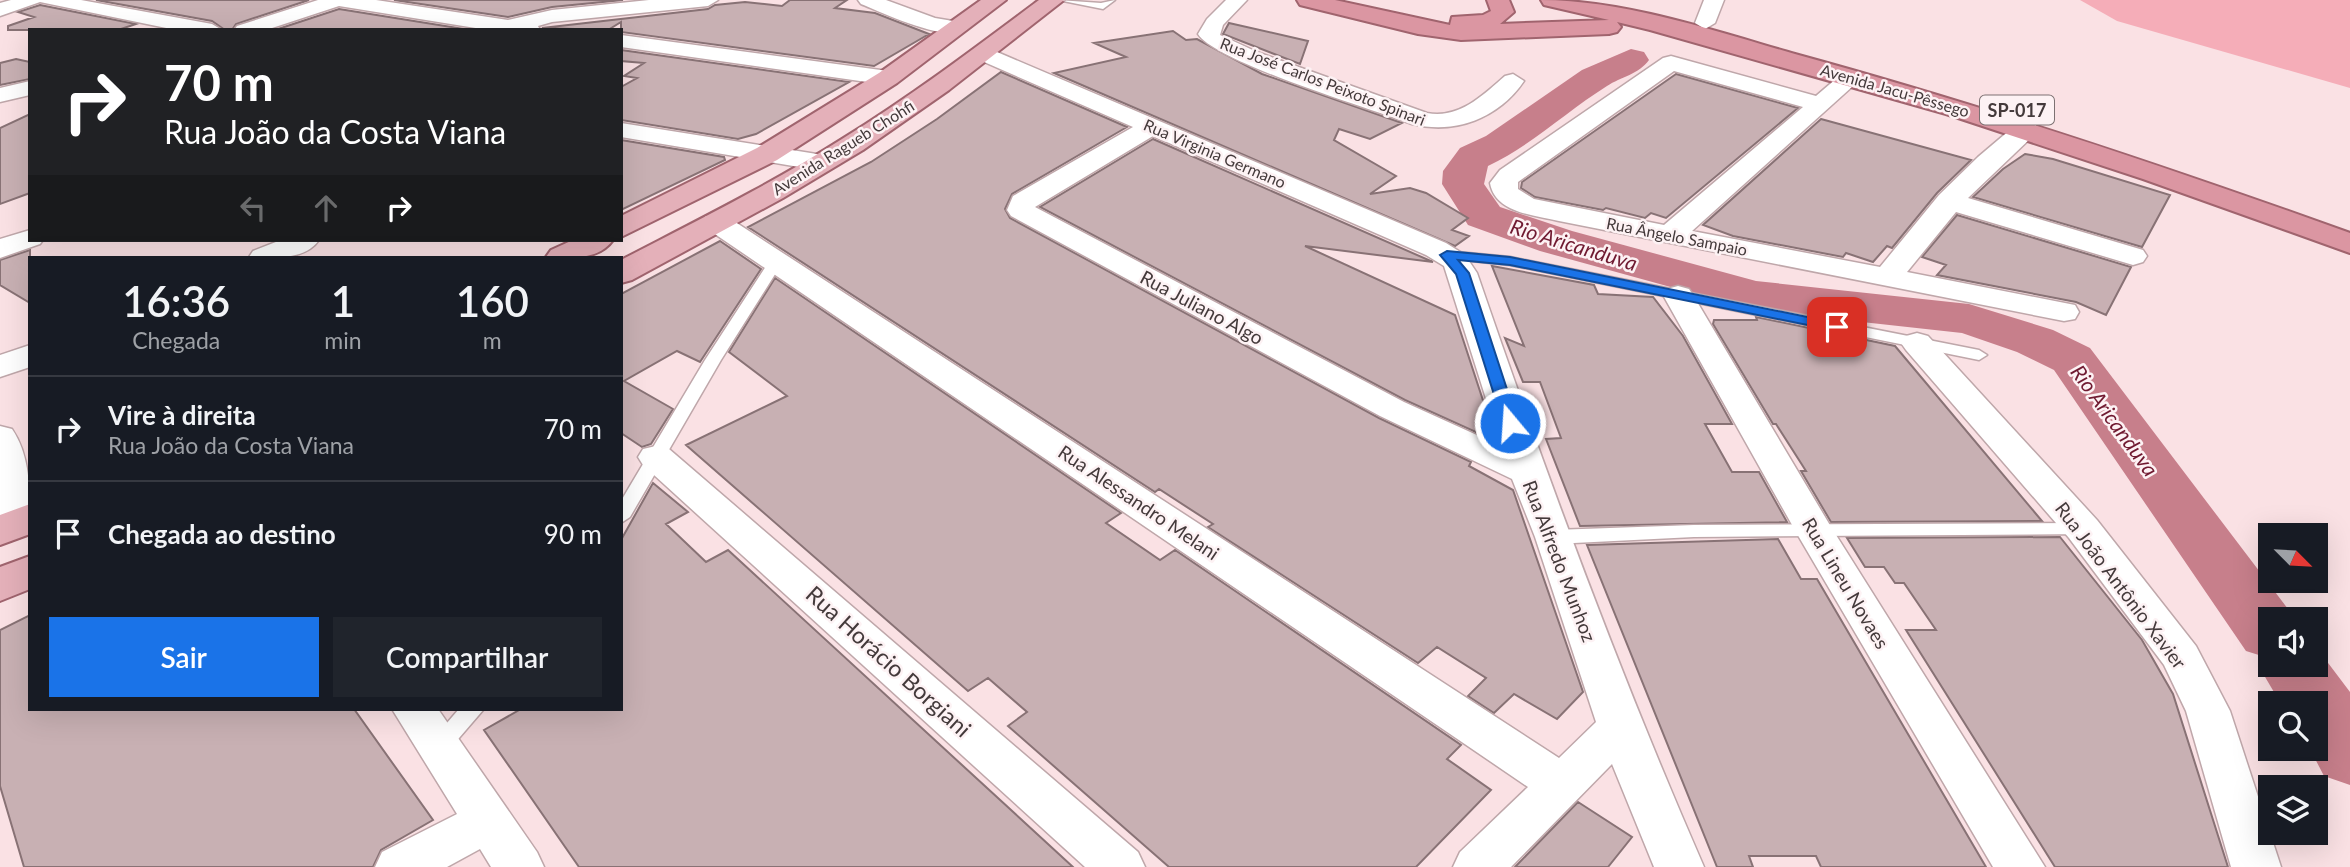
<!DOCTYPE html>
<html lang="pt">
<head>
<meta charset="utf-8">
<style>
	:root { --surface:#171b24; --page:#20242c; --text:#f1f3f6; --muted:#9ea1a6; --line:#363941; --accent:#1a73e8 }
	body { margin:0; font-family:Lato,sans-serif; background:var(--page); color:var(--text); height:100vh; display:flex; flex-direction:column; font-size:26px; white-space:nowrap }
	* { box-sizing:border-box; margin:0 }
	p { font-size:23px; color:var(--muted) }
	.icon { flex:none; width:38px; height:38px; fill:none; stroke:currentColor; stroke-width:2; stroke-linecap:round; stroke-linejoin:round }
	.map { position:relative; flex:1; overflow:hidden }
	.side { position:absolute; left:28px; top:256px; width:595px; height:455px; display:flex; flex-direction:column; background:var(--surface); border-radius:0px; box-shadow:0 7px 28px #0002 }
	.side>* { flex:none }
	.guide { position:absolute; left:28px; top:28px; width:595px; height:214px; border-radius:0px; box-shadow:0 7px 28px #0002; background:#202124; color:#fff; overflow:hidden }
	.needle { width:46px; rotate:114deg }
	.controls { position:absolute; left:2258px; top:523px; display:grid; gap:14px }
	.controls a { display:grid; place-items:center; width:70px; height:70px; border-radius:0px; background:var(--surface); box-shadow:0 7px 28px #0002; font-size:35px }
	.pin { position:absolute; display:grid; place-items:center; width:60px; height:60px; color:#fff; margin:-30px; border-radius:14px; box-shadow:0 4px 10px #0006 }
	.me { position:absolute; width:77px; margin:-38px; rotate:342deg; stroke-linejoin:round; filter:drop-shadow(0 0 5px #0008) }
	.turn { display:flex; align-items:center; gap:24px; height:147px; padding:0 21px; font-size:32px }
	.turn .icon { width:91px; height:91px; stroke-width:2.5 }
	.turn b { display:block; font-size:49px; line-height:60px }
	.lanes { display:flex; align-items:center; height:66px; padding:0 21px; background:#0003; justify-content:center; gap:35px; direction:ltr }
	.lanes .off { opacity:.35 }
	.eta { display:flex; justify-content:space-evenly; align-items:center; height:119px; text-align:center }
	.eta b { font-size:42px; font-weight:600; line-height:49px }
	.button { display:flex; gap:14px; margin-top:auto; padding:14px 21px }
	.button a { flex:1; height:80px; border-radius:0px; background:var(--accent); color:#fff; font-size:28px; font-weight:600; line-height:80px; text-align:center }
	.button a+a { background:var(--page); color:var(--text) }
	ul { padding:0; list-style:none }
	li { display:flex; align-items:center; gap:21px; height:105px; padding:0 21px; border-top:2px solid var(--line) }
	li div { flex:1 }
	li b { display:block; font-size:26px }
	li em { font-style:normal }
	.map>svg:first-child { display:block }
	.green { fill:#f5adb8 }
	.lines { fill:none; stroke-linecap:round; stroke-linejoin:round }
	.river { fill:#c77f8b; fill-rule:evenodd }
	.building { fill:#c8b0b3; stroke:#887275; stroke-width:2 }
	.service-casing { stroke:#bfa7aa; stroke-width:3 }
	.minor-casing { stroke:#bfa7aa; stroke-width:3 }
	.primary-casing { stroke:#a0646e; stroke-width:4 }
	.trunk-casing { stroke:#a0646e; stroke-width:4 }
	.service { fill:#fff; fill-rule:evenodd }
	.minor { fill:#fff; fill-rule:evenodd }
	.primary { fill:#e4b0b9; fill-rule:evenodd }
	.trunk { fill:#db96a2; fill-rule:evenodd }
	.route { fill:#1a73e8; stroke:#114b97; stroke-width:2 }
	.labels { text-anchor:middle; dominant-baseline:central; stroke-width:5; stroke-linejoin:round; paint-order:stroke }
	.far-street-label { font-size:16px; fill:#443a3b; stroke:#fdf2f4 }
	.shield { fill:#fdf2f4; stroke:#7c7172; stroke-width:2 }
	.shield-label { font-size:18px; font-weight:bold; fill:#443a3b }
	.street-label { font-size:19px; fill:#443a3b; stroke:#fdf2f4 }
	.water-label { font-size:21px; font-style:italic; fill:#701a31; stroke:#fdf2f4 }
	.near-street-label { font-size:23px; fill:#443a3b; stroke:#fdf2f4 }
</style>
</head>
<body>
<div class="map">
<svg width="2350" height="867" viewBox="0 0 2350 867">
	<rect width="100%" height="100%" fill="#fae1e4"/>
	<path class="green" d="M2080,0H2350V88L2117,21Z"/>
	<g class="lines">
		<path class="river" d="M1631,49L1644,52L1649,60C1639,74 1621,77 1607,86C1567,111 1532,145 1488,166L1484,184L1500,207L1572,231L1756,281L1969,304L2053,330L2090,348L2294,617L2295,620H2270V665H2315L2316,647L2350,692V785L2324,776L2310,749H2315V704H2281L2258,665L2262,656L2246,651L2054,370L2017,352L1962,333L1754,310L1540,251L1468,225L1442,184L1443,171L1460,148L1486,136L1582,70Z"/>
	</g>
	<path class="building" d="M96,0H309L236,24L232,30H225L212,21Z
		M394,0H623L552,7L508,17Z
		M790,0H847L835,8L875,13L929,34L874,66L621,32V22L608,30L542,28L708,9L715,5L745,2L782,6Z
		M40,5L136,24L118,30H8V26L34,17L18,12Z
		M339,9L470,30H275Z
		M1229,23L1308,41L1300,64L1223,34Z
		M1173,31L1186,40L1197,39L1262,74L1402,123L1370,139L1339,129L1334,140L1396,176L1370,194L1410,188L1426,193L1468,218L1452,230L1469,236L1455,246L1054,73L1126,57L1094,43Z
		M621,50L849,82L756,134L738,139L621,120V87L637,78L624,76L644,63L621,61Z
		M16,59L30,62V79L0,85V63Z
		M1001,72L1127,127L1012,194L1005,209L1010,218L1379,418L1471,462L1469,466L1513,490L1583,692L1557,719L1514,694L1494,713L1468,696L1486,678L1437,647L1418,663L1208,527L1213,524L1159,489L1155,492L748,227L871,162L937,119Z
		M1676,74L1798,108L1666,218L1651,213L1645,218L1606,208L1603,210L1535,197L1521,188L1522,182Z
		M30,114V193L0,204V128Z
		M1821,119L1971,160L1937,193L1892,248L1887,246L1873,262L1846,253L1843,257L1733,236L1703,225Z
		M1153,139L1433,262L1305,246L1455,315L1493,431L1489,438L1405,400L1040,207Z
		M621,140L724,157L725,160L621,210Z
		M2025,154L2053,159L2170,195L2142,247L1973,197L2003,169Z
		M1957,215L2131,267L2106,315L2076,302L1937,275L1946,265L1922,257Z
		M720,241L761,269L700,362L677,351L624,381L673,409L651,444L642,447L621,433V294Z
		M30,250V303L0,285V260Z
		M1492,266L1594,285L1598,294L1653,297L1683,336L1732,424H1705L1732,472H1759L1787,522L1580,526L1546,439L1561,438L1540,382H1523L1505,338L1524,346Z
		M775,278L1121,513L1106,523L1160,560L1175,550L1461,745L1447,759L1491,790L1416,867H1169L1008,726L1027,712L988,678L968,691L686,445L787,396L729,352Z
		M1756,317L1895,346L2042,521L1831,522L1801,471H1806L1776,424H1773L1713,324L1714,320H1757Z
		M653,483L688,512L666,524L706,562L728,550L1073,867H579L484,730L521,709H621V540Z
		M2060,537L2142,640L2173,694L2228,867H2055L1906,630H1936L1904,583H1895L1884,567H1865L1847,538Z
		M1778,539L1801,579H1817L1986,867H1821L1816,856H1749L1753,867H1717L1587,545Z
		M30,615V709H354L433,820L381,850L373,867H24L0,786V630Z
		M1578,802L1632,837L1608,867H1515Z"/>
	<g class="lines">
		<defs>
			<path id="service" d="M1058,0L1101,3L1115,0L1103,9Z
				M1447,251L1510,257L1979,350L1987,355L1979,360L1510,265L1442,258L1440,255Z
				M777,256L784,260L721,360L630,517L621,523V501L705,360L772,257Z
				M2083,523L2090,524L2093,529L2090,534L1694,537L1554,544L1547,542L1544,537L1547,532L1554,530L1694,525Z
				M459,709H484L447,752L439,754L431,752L428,745Z"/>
			<path id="minor" d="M11,0H81L212,24L222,30H176L40,2L0,16V3Z
				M318,0H376L508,20L552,10L649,0H718L708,6L552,22L538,26L540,30H488L339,6L266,30H234L237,26Z
				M858,0H886L935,18L965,23L969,27C954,47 881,12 861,4Z
				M1226,0H1247L1223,25L1220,35L1257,52L1427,113C1459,119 1482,96 1505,76L1513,74L1524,81C1499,118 1455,135 1412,124C1374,110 1215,62 1198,34L1207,19Z
				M1704,0H1724L1715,23L1705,29L1695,23Z
				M621,35L888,71L899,78L888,85L621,47Z
				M983,46L1446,243L1465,255L1477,273C1546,474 1619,673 1704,867H1654L1612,764L1511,867H1453L1460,852L1528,787L706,228L702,222L706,216H726L1559,758L1596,722L1535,537L1512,479L1380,416L1011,216L1007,210L1013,196L1133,127L975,58L972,53ZM1153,136L1426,255L1444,266L1501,446L1404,402L1035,207Z
				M1671,56L1816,96L1844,72H1860L1863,77L1692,231L1880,267L1939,195L1978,157L2017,124H2035L2038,129L2035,134L1968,198L2143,250L2147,256L2143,262L2133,265L1956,212L1907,272L2075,305L2079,312L2075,319L2064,321L1559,221C1534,215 1495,213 1490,183L1500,170L1663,58ZM1674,71L1803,107L1664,225L1534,199L1518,189V182Z
				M30,81V95L0,102V88Z
				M621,123L823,155L832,158L836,163L832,168L823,171L621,137Z
				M30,230V240H43L40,244L0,258V239Z
				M281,240H319C305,261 270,258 249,257L253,251Z
				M1678,286L1689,289L1693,295L1831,527L2045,867H1993L1796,532L1663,295L1667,289Z
				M1917,333L1928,336L2097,520L2196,646L2230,711L2281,867H2231L2186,711L2164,665L2069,538L1906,350L1901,343L1906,336Z
				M30,345V367L0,377V355Z
				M0,426L12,429C32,458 30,499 30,532L20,535L7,531L0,518Z
				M656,446L669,449L1138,852L1145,867H1085L643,465L638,457L643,449Z
				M392,709H438L537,852L544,867H491L480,849L447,867H375L382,852L457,814Z"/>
			<path id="primary" d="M981,0H1006L897,83L777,160L621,237V216L757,148L879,73Z
				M1039,0H1064L949,90L863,150L783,198L632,280L621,283V260C696,221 771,184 842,139C910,97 975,48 1039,0Z
				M573,240H613C598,261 569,258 546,257L551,250Z
				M30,504V534L0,545V515Z
				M30,556V589L0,601V567Z"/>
			<path id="trunk" d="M1297,0H1335L1450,25L1452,17L1483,15L1491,11L1487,0H1509L1514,12L1500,24L1609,20L1544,5L1541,0C1624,0 1715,31 1795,54C1982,105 2167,167 2350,233V253L2143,179L1946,114L1650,30L1617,22L1621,27L1617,32L1609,34L1461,40L1418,34L1300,5Z"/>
		</defs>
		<use href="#service" class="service-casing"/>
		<use href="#minor" class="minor-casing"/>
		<use href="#primary" class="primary-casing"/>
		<use href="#trunk" class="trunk-casing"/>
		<use href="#service" class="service"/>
		<use href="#minor" class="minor"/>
		<use href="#primary" class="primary"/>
		<use href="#trunk" class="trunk"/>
	</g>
	<path class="route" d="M1447,251L1510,257L1837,323L1844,327L1837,331L1510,265L1458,260L1469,273L1518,423L1510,427L1503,423L1456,274L1440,255Z"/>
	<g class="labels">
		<g class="far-street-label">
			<text transform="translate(1323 81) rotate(21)">Rua José Carlos Peixoto Spinari</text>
			<text transform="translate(1895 90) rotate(16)">Avenida Jacu-Pêssego</text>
			<text transform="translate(843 147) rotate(-32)">Avenida Ragueb Chohfi</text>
			<text transform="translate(1215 153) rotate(23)">Rua Virginia Germano</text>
			<text transform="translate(1677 236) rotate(11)">Rua Ângelo Sampaio</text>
		</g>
		<rect class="shield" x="1980" y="95.5" width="74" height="29" rx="5"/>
		<g class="shield-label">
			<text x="2017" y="110">SP-017</text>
		</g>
		<g class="street-label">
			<text transform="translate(1202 307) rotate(28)">Rua Juliano Algo</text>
			<text transform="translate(1139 502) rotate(34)">Rua Alessandro Melani</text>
			<text transform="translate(1560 561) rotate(69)">Rua Alfredo Munhoz</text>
			<text transform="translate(1846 583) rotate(59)">Rua Lineu Novaes</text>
			<text transform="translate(2121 585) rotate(53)">Rua João Antônio Xavier</text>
		</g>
		<g class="water-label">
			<text transform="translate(1574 244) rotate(17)">Rio Aricanduva</text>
			<text transform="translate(2115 420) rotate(54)">Rio Aricanduva</text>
		</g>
		<g class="near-street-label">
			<text transform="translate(889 661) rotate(42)">Rua Horácio Borgiani</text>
		</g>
	</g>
</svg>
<div class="controls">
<a><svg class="needle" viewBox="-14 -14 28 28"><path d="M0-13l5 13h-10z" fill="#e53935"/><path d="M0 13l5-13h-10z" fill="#9ea1a6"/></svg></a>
<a><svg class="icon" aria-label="sound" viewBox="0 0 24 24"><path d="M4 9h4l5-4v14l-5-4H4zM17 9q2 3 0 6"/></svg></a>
<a><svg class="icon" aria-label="search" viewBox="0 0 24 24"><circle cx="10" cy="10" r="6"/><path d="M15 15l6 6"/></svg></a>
<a><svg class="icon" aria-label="layers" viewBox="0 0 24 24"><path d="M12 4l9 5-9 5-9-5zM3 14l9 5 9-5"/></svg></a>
</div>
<div class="pin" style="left:1837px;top:327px;background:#d93025"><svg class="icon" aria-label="arrive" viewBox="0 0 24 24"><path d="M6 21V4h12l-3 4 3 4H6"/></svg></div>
<svg class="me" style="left:1510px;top:423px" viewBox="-20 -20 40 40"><circle r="17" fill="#1a73e8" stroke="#fff" stroke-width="3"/><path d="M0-11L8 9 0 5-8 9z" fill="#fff"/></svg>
<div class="guide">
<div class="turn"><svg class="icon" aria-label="right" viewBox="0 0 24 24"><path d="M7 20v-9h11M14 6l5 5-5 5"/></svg><div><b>70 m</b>Rua João da Costa Viana</div></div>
<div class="lanes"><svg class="icon off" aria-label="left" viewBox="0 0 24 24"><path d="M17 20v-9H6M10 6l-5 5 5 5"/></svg><svg class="icon off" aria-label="ahead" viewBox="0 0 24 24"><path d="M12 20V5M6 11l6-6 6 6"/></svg><svg class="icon" aria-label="right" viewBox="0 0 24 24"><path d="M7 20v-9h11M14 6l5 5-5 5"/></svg></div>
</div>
<section class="side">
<div class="eta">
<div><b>16:36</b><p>Chegada</p></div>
<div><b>1</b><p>min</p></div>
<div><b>160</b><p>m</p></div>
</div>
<ul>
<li><svg class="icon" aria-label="right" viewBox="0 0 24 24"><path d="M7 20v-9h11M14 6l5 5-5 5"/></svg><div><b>Vire à direita</b><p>Rua João da Costa Viana</p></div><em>70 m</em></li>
<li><svg class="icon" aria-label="arrive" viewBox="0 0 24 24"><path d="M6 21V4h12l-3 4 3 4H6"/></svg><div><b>Chegada ao destino</b></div><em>90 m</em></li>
</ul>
<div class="button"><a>Sair</a><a>Compartilhar</a></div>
</section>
</div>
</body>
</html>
